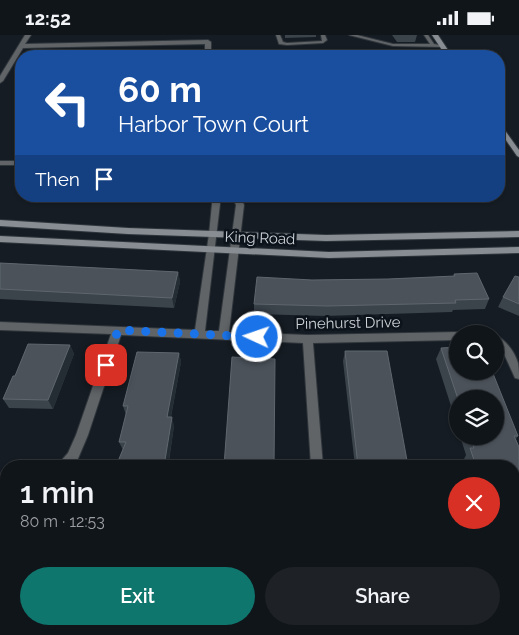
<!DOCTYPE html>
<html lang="en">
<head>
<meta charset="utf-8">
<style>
	:root { --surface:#10151a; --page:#1e2227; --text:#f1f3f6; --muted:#9c9fa2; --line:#303439; --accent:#0f766e }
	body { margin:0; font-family:Raleway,sans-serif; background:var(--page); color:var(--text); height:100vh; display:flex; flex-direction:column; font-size:19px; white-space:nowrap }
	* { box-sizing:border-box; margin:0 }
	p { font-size:16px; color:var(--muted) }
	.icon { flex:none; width:28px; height:28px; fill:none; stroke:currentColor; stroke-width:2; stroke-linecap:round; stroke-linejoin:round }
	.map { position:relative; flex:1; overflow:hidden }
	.panel { position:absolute; left:0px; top:425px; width:520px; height:175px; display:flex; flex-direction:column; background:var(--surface); border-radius:20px 20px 0 0; box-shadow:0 1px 4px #0004,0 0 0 1px var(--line) }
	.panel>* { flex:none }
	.banner { position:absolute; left:15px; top:15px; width:490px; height:152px; border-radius:20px; box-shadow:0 1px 4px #0004,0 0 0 1px var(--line); background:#1a4fa0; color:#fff; overflow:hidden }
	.fabs { position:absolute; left:449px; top:290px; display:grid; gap:10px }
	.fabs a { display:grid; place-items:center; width:55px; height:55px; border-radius:50%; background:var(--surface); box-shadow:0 1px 4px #0004,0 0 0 1px var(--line); font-size:25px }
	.pin { position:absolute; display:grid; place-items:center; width:42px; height:42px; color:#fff; margin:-21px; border-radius:10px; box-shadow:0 2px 8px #0006 }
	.me { position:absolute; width:55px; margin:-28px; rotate:273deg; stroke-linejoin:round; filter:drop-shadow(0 0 4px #0008) }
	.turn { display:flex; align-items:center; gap:18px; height:105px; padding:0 20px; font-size:22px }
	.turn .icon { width:65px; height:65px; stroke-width:2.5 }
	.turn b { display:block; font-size:35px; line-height:42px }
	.then { display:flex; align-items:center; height:48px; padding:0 20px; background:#0003; gap:10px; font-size:19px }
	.round { display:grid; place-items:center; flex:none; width:52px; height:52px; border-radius:26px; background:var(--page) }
	.head { display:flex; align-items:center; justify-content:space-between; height:85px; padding:0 20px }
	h1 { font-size:30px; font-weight:600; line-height:38px }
	.button { display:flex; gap:10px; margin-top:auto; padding:10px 20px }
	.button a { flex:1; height:58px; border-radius:30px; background:var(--accent); color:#fff; font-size:20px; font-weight:600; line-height:58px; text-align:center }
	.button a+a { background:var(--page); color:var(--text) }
	.status { display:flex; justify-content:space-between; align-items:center; height:35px; padding:0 25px; background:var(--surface); direction:ltr }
	.status svg { height:14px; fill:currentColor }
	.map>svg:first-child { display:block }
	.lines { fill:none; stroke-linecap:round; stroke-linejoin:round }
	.lane-casing { stroke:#2f363c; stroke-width:2 }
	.street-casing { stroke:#2f363c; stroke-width:2 }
	.secondary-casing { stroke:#2f363c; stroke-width:2 }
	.lane { fill:#606467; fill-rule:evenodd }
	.street { fill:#606467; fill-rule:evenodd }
	.secondary { fill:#878d93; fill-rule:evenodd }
	.wall { fill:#3b434b }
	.shaded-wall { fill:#252d34 }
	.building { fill:#4b525a; stroke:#5f666e }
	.route { stroke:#1a73e8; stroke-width:9; stroke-dasharray:0 16.2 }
	.labels { text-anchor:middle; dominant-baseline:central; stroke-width:5; stroke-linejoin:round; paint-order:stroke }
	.street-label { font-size:15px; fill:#ced3d8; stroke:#0c131a }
</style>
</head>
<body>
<div class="status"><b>12:52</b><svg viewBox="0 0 49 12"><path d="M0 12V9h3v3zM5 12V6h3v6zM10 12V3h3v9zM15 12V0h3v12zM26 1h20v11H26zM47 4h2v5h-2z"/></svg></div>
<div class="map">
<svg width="519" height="600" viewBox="0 0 519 600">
	<rect width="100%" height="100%" fill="#151c23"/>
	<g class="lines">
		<defs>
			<path id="lane" d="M276,0H280L283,7L287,8L322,6L321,0H325L327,5L323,8L287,10L279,9Z
				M349,0H357L393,9H430L424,0H428L434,9L445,11L443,12L393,11Z"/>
			<path id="street" d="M25,0H31L25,9L208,5L211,7V21H205V9L23,13L3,46L0,48V41Z
				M0,126H21V130H0Z
				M211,161H219L220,169L205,296H219L236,170L232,161H240L244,170L229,297L308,300L458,297L462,299H458V305L313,308L323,431H311L303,308L121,300L88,400L77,426L72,431H58L60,427L68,418L76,400L111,299L0,295V287L195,295L209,199L212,169Z
				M495,300C505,304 515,317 518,328C519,333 519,339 519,344L515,343L504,319L495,310Z
				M296,594H310L308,600H294Z"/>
			<path id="secondary" d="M432,0H438L452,21H446Z
				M499,89L501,90L519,115V122L517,121L499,95Z
				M0,185L128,193L326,200L519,196V202L326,206L128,199L0,191Z
				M0,201L329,217L519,212V218L329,223L0,207Z"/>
		</defs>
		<use href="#lane" class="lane-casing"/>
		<use href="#street" class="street-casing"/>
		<use href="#secondary" class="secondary-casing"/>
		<use href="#lane" class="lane"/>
		<use href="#street" class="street"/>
		<use href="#secondary" class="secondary"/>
	</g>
	<path class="wall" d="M285,0H316V2L285,3Z
		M392,0H417L415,7H397Z
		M0,228L178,237L180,247L174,273L0,264Z
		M454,239L489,264L485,274L453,275L452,277L325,281L254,279V269L312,245L388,244L453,241Z
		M519,242V281L498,272L503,262Z
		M70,310L74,319L53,374L9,373L3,364L15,341Z
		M441,313L518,401L516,404L519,412V594L503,596L502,594H514V431H466L464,424L466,420L460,401H495L458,364V393L436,324Z
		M345,316L408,431H355L343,326Z
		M179,318L181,327L171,382L174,391L169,426L171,431H116L123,415L119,407L126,380L123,371Z
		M358,594H427L426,600H367L358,597Z"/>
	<path class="shaded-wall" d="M178,237L180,247L174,273L172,263Z
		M70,310L74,319L53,374L48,365Z
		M179,318L181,327L169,391L167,382Z
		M172,382L174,391L168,430L169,426L171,431H167L165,425Z"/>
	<path class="building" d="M0,228L178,237L172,263L0,254Z
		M477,238L489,264L455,265L456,268L327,271L254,269L257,242L312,245L388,244L455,241L454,239Z
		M515,241L519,242V269L503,262Z
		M28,309L70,310L48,365L3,364L13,341H15Z
		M458,312V336H492L518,401H514L519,412V589L514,590V431H476L470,413H474L470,401H495V364H458L441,313Z
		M345,316H387L408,431H358Z
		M137,317L179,318L167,382H172L165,425L169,426L168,431H116L126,407H119L128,371H123Z
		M232,322L275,324L274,431H224Z
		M179,594H230L239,600H175Z
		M376,594H427L426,600H398Z"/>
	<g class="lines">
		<path class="route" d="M106,330L118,295L257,302"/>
	</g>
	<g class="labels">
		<g class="street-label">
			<text transform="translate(260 203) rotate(2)">King Road</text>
			<text transform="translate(348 288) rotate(-1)">Pinehurst Drive</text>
		</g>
	</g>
</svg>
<div class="fabs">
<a><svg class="icon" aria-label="search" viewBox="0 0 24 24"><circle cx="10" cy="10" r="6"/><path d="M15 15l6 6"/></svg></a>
<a><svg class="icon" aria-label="layers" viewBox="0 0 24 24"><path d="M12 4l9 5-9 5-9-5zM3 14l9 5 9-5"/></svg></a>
</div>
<div class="pin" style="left:106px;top:330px;background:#d93025"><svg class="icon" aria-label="arrive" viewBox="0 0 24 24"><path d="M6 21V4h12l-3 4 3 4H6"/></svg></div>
<svg class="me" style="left:257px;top:302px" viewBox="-20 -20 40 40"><circle r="17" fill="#1a73e8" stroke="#fff" stroke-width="3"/><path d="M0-11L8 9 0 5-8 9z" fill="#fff"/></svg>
<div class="banner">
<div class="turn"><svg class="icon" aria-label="left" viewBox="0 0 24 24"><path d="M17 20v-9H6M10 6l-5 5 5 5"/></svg><div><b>60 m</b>Harbor Town Court</div></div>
<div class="then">Then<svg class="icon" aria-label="arrive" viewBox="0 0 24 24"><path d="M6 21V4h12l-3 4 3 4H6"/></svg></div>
</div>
<section class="panel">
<div class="head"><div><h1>1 min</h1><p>80 m · 12:53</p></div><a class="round" style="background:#d93025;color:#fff"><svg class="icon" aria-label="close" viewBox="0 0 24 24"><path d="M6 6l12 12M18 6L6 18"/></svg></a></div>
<div class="button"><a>Exit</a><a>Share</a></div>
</section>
</div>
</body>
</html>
